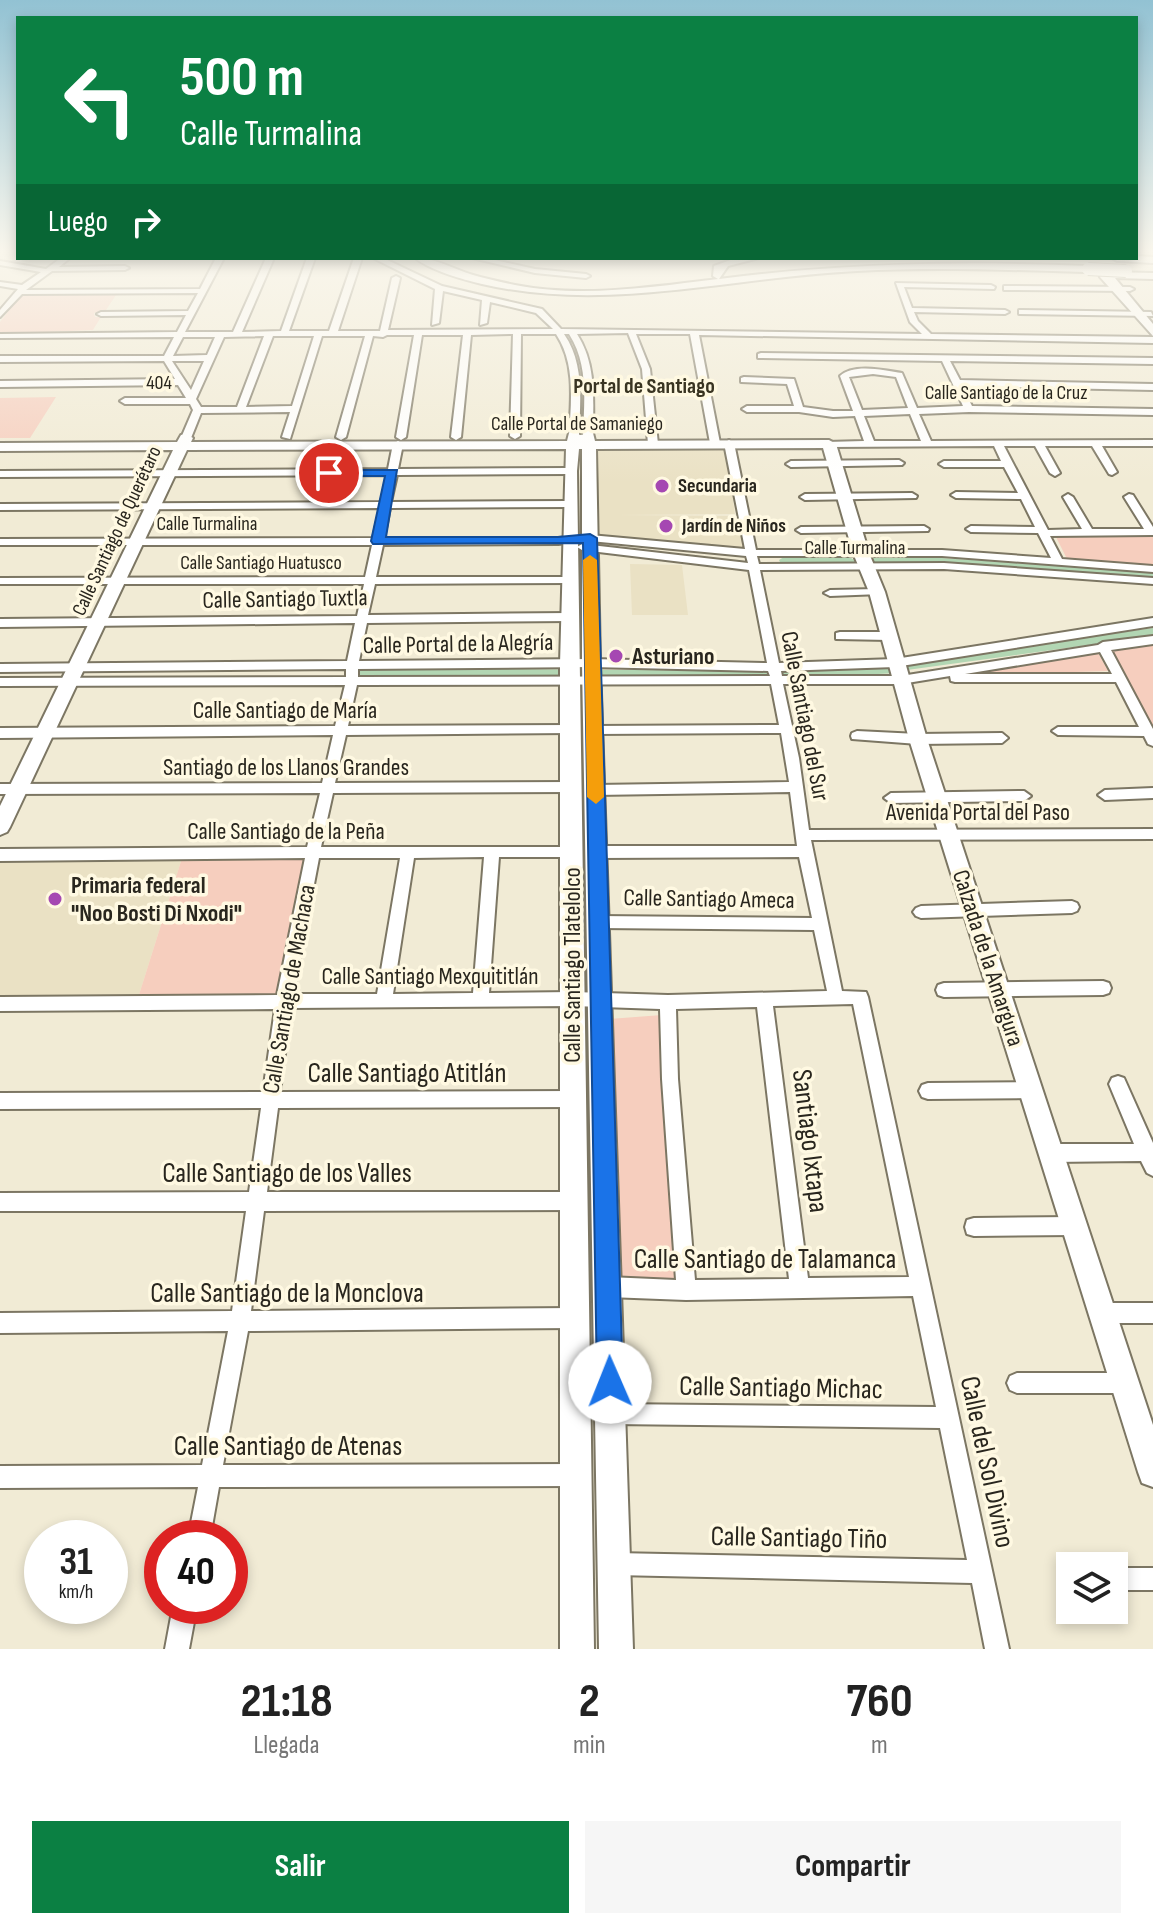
<!DOCTYPE html>
<html lang="es">
<head>
<meta charset="utf-8">
<style>
	:root { --surface:#fff; --page:#f6f6f6; --text:#222; --muted:#767676; --accent:#0b8043 }
	body { margin:0; font-family:"Sofia Sans Condensed",sans-serif; background:var(--page); color:var(--text); height:100vh; display:flex; flex-direction:column; font-size:30px; white-space:nowrap }
	* { box-sizing:border-box; margin:0 }
	p { font-size:26px; color:var(--muted) }
	.icon { flex:none; width:44px; height:44px; fill:none; stroke:currentColor; stroke-width:2; stroke-linecap:round; stroke-linejoin:round }
	.map { position:relative; height:1649px; overflow:hidden }
	.details { display:flex; flex-direction:column; background:var(--surface); flex:1 }
	.details>* { flex:none }
	.top-card { position:absolute; left:16px; top:16px; width:1122px; height:244px; border-radius:0px; box-shadow:0 4px 12px #0003; background:#0b8043; color:#fff; overflow:hidden }
	.controls { position:absolute; left:1056px; top:1552px; display:grid; gap:16px }
	.controls a { display:grid; place-items:center; width:72px; height:72px; border-radius:0px; background:var(--surface); box-shadow:0 4px 12px #0003; font-size:40px }
	.speed { position:absolute; left:24px; top:1520px; display:flex; gap:16px; font-size:40px; font-weight:700; text-align:center }
	.speed>* { display:grid; place-content:center; width:104px; height:104px; border-radius:50%; background:var(--surface); box-shadow:0 4px 12px #0003; line-height:1 }
	.speed small { font-size:20px; font-weight:400 }
	.speed .limit { border:12px solid #d22; background:#fff; color:#111 }
	.pin { position:absolute; display:grid; place-items:center; width:68px; height:68px; color:#fff; margin:-34px; border:4px solid #fff; border-radius:50%; box-shadow:0 2px 8px #0007 }
	.me { position:absolute; width:88px; margin:-44px; rotate:359deg; stroke-linejoin:round; filter:drop-shadow(0 0 6px #0008) }
	.turn { display:flex; align-items:center; gap:28px; height:168px; padding:0 32px; font-size:36px }
	.turn .icon { width:104px; height:104px; stroke-width:2.5 }
	.turn b { display:block; font-size:56px; line-height:68px }
	.then { display:flex; align-items:center; height:76px; padding:0 32px; background:#0003; gap:16px; font-size:30px }
	.eta { display:flex; justify-content:space-evenly; align-items:center; height:136px; text-align:center }
	.eta b { font-size:48px; font-weight:700; line-height:56px }
	.primary-button { display:flex; gap:16px; margin-top:auto; padding:16px 32px }
	.primary-button a { flex:1; height:92px; border-radius:0px; background:var(--accent); color:#fff; font-size:32px; font-weight:700; line-height:92px; text-align:center }
	.primary-button a+a { background:var(--page); color:var(--text) }
	.map>svg:first-child { display:block }
	.built { fill:#eae1c4 }
	.green { fill:#f6cebe }
	.lines { fill:none; stroke-linecap:round; stroke-linejoin:round }
	.canal { fill:#b2d6b3; fill-rule:evenodd }
	.street-casing { stroke:#7c7663; stroke-width:4 }
	.secondary-casing { stroke:#7c7663; stroke-width:4 }
	.street { fill:#fff; fill-rule:evenodd }
	.secondary { fill:#fff; fill-rule:evenodd }
	.secondary-bridge-casing { stroke:#7c7663; stroke-width:14; stroke-linecap:butt }
	.secondary-bridge { stroke:#fff; stroke-width:12 }
	.route { fill:#1a73e8; stroke:#114b97; stroke-width:2 }
	.slow { fill:#f59e0b }
	.poi-dot { fill:#a548b2; stroke:#fff9e2; stroke-width:3 }
	.labels { text-anchor:middle; dominant-baseline:central; stroke-width:7; stroke-linejoin:round; paint-order:stroke }
	.far-street-label { font-size:20px; fill:#29261e; stroke:#fff9e2 }
	.far-poi-label { font-size:20px; font-weight:bold; fill:#29261e; stroke:#fff9e2; text-anchor:start }
	.far-neighbourhood-label { font-size:22px; font-weight:bold; fill:#393422; stroke:#fff9e2 }
	.street-label { font-size:24px; fill:#29261e; stroke:#fff9e2 }
	.poi-label { font-size:24px; font-weight:bold; fill:#29261e; stroke:#fff9e2; text-anchor:start }
	.near-street-label { font-size:28px; fill:#29261e; stroke:#fff9e2 }
</style>
</head>
<body>
<div class="map">
<svg width="1153" height="1649" viewBox="0 0 1153 1649">
	<rect width="100%" height="100%" fill="#f1ebd5"/>
	<path class="built" d="M725,445L735,514L618,515L735,516L745,550L592,535L593,447Z
		M630,564L682,565L688,615H632Z
		M182,858L138,998L0,1002V859Z"/>
	<path class="green" d="M21,295H116L106,310L94,313L95,317H101L93,330L0,334V322Z
		M56,397L30,438H0V398Z
		M1056,537H1153V566L1068,561Z
		M1153,644V732L1107,647Z
		M1097,651L1108,671L943,676Z
		M182,858H308L277,996L138,998Z
		M662,1015L684,1288L615,1281L609,1019Z"/>
	<g class="lines">
		<path class="canal" d="M784,557L851,558L856,561L851,564L780,562L779,560Z
			M874,558H941L1153,572V578L941,564L870,563V559Z
			M1153,628V636L907,670L901,666L907,662Z
			M894,666L898,667L900,670L898,673L778,679L772,675L778,671Z
			M364,668L764,671L770,675L764,679L360,675L358,672Z"/>
		<defs>
			<path id="street" d="M61,258H70L59,267L125,266L129,268L125,270L52,271L26,290L200,289L216,258H224L185,332H233L266,258H274L242,332L281,331L307,258H315L289,331H329L354,258H362L338,331H380L392,278L396,276L400,278L388,330L553,329L536,313L490,302L487,323L480,325L482,300L443,291L439,323L432,325L435,289L373,258H383L442,286L542,309L561,329L922,334L910,322L896,283L991,285L995,287L994,289L904,287L912,308L1005,310L1009,312L1005,314L914,312L918,321L931,334L1153,337V343L699,335L720,443L715,446L710,443L690,334H636L650,369L658,444L653,447L648,444L642,369L628,333L577,334C597,365 593,400 593,436L588,439L583,436C584,401 589,365 569,334H564C585,364 580,402 579,436L574,439L569,436C571,402 576,364 556,334H521L520,436L515,439L510,436L513,334L471,335L461,437L456,440L451,437L463,335H422L406,437L401,440L396,437L414,335H387L383,337L373,336L346,437L341,440L336,437L365,336H322L290,439L282,437L290,412L201,413L191,438L186,441L181,438L193,410L190,404H125L120,401L125,398H186L178,385L0,387V381L175,379L164,361L0,362V356H164L174,337L0,338V334L177,332L186,315L101,316L97,314L101,312L188,311L198,293L22,294L0,317V310L18,289L0,286V282L22,285L41,272L0,265V261L46,269ZM264,336L237,407H201L196,399L224,337ZM273,336H314L292,406L246,407ZM183,337H215L207,355L173,356ZM172,361H204L191,390Z
				M472,258H486L535,269L586,274L590,276L586,278L535,273Z
				M1007,286L1130,287L1134,289L1130,291L1004,290V286Z
				M1022,310L1151,312L1153,316L1019,314V310Z
				M761,353L1153,358V364L950,361L960,380L1153,384V390L962,386L972,406L1153,409V415L969,412L919,414L931,441L1153,440V446H1102L1117,472L1112,475L1109,474L1092,446H1045L1060,473L1055,476L1050,473L1035,446H1004L1048,530L1082,529L1063,497L1068,494L1073,497L1092,529H1144L1124,497L1129,494L1133,495L1153,527V535L1050,536L1062,559L1153,566V572L942,556H757L759,564L944,563L1153,578V584L944,569L760,570L779,663L895,659L1153,618V626L895,667L781,671L782,676H901L1098,645L1103,642L1153,636V644L1111,650L1153,729V746L1148,744L1144,736L1058,735L1052,731L1058,727H1139L1116,682H955L951,681L950,676L901,684H783L799,758L809,830L1153,829V839L811,840L842,991L866,992L868,997L1009,1649H985L972,1583L615,1575L607,1572L604,1564L607,1556L615,1553L967,1560L940,1428L611,1424L604,1421L601,1414L604,1407L611,1404L936,1407L913,1296L686,1300L608,1297L601,1294L598,1287L601,1280L608,1277L676,1280L662,1079L660,1009L573,1006L291,1008L280,1092L573,1091L579,1093L582,1099L579,1105L573,1107L278,1108L267,1192H574L581,1195L583,1201L581,1207L574,1210L264,1211L251,1311L574,1308L581,1311L584,1318L581,1325L574,1328L248,1331L223,1465L575,1464L583,1467L586,1475L583,1483L575,1486L219,1487L210,1538H188L198,1487L0,1488V1466L202,1465L228,1331L0,1333V1313L232,1311L246,1211H0V1193L249,1192L261,1108L0,1109V1093L263,1092L275,1009L0,1011V997L277,995L305,858L0,861V849L307,847L320,793L0,794V784L322,783L333,735L0,738V728L335,726L345,685L0,686V678L346,677V669L0,672V664L347,661L355,623L0,627V619L357,616L364,584H0V578L365,577L372,545H0V539L373,538L380,508L0,510V504L381,502L387,475L0,477V471L388,469L393,444L398,441L403,444L398,469L570,468L575,471L570,474L397,475L391,502L570,501L575,504L570,507L390,508L384,538H558L590,535L745,549L724,443L729,440L734,443L756,550H942L1051,558L1038,533L971,532L966,529L971,526L1035,527L1021,499L956,498L951,495L956,492L1018,493L1004,467H944L939,464L944,461H1001L994,446L829,447L826,446V442L864,441L855,416L833,417L799,412H747L742,409L747,406H794L787,384L741,382V378L744,377L794,379L803,407L833,411H853L840,376C853,363 884,370 902,373L917,408L963,406L942,361L758,358V354ZM873,374L896,377L908,408L862,410L849,377ZM910,414L921,441H874L864,416ZM590,541L746,556L748,563L582,544L577,547L582,550L749,570L767,663L591,659L359,661L367,623L570,621L576,617L570,613L368,615L375,584L570,583L576,580L570,577H376L383,545L558,544ZM1100,652L1112,674H965ZM591,667L768,671L770,676L358,677V669ZM771,684L779,725L594,726L588,730L594,734L781,733L789,782L595,785L588,790L595,795L790,792L797,846H597L592,848L590,852L592,856L597,858L799,857L812,918L598,916L593,918L590,922L593,926L598,928L814,930L827,991L668,995L573,992L489,993L499,857H572L577,855L579,851L577,847H321L333,793L571,792L578,787L571,782L335,783L346,735L571,733L577,729L571,725L348,726L357,685ZM484,857L473,993L393,994L414,858ZM319,858H400L377,994H293ZM853,1004L909,1277L808,1278L773,1006ZM757,1007L789,1279L695,1280L678,1079L676,1009Z
				M899,460L904,463L902,465L791,467L786,464L791,461Z
				M912,493L917,496L916,498L805,500L800,497L805,494Z
				M924,526L929,529L928,531L801,533L796,530L801,527Z
				M877,589L881,590V594L830,596L824,593L830,590Z
				M840,632H889L895,636L889,640L836,639V633Z
				M857,731L918,734L1002,733L1008,738L1002,743L918,744L852,739L851,736L852,733Z
				M1153,788V798L1105,800L1098,795L1105,790Z
				M1024,791L1031,796L1024,801L891,803L884,798L891,793Z
				M1072,901L1077,903L1079,907L1077,911L1072,913L921,918L916,916L913,912L916,908L921,906Z
				M1103,981L1109,983L1111,988L1109,993L1103,995L944,997L938,995L936,990L938,985L944,983Z
				M1118,1076L1124,1078L1153,1143V1176L1147,1173L1141,1161L1051,1162L1045,1159L1042,1153L1045,1147L1051,1144H1134L1109,1084L1112,1078Z
				M1031,1082L1037,1084L1040,1090L1037,1096L1031,1098L928,1099L922,1097L919,1091L922,1085L928,1083Z
				M1074,1217L1081,1219L1083,1226L1081,1233L1074,1235L974,1236L967,1234L965,1227L967,1220L974,1218Z
				M1102,1303H1153V1323H1102L1095,1320L1092,1313L1095,1306Z
				M1017,1373H1124L1131,1376L1134,1383L1131,1390L1124,1393H1017L1010,1390L1007,1383L1010,1376Z
				M1114,1568H1153V1590H1114Z
				M173,1606H197L189,1649H165Z"/>
			<path id="secondary" d="M1136,256L1153,257V263L1117,261L1112,258Z
				M415,258C436,258 453,269 473,275C487,279 501,282 515,285C581,298 652,287 718,279L713,276L714,266L736,258H759L728,266L719,279C844,263 962,261 1088,266L1093,269L1088,272C1011,270 934,267 857,271C731,277 608,313 482,284C461,279 432,271 415,258Z
				M1098,268H1106L1109,272L1153,273V279L1115,278L1153,324V336L1100,277Z
				M574,432L580,435L593,433L595,441L829,440L836,444L869,553L885,592L927,739L1153,1425V1487L1142,1483L1138,1472L909,739L869,592L853,553L823,448L596,449L600,663L633,1649H599L582,663V449H579L577,471L594,1649H560V664L566,449L187,450L10,827L7,832L0,835V806L173,450L0,451V443L177,442L181,435L186,434L193,438L191,442L567,441L569,433Z"/>
		</defs>
		<use href="#street" class="street-casing"/>
		<use href="#secondary" class="secondary-casing"/>
		<use href="#street" class="street"/>
		<use href="#secondary" class="secondary"/>
		<defs>
			<path id="secondary-bridge" d="M1088,269L1126,271"/>
		</defs>
		<use href="#secondary-bridge" class="secondary-bridge-casing"/>
		<use href="#secondary-bridge" class="secondary-bridge"/>
	</g>
	<linearGradient id="sky" x2="0" y2="1"><stop stop-color="#92c2d3"/><stop offset="0.52" stop-color="#f9f6ec"/><stop offset="1" stop-color="#f9f6ec" stop-opacity="0"/></linearGradient>
	<rect width="1153" height="483" fill="url(#sky)"/>
	<path class="route" d="M324,470H397L386,537H558L590,534L597,538L623,1382L619,1392L610,1396L601,1392L597,1382L583,543L373,544L371,541L385,476H329L322,473Z"/>
	<path class="slow" d="M590,555L597,560L604,797L596,804L587,797L583,560Z"/>
	<g class="poi-dot">
		<circle cx="662" cy="486" r="8"/>
		<circle cx="666" cy="526" r="8"/>
		<circle cx="616" cy="656" r="8"/>
		<circle cx="55" cy="899" r="8"/>
	</g>
	<g class="labels">
		<g class="far-street-label">
			<text x="159" y="383">404</text>
			<text x="1006" y="393">Calle Santiago de la Cruz</text>
			<text x="577" y="424">Calle Portal de Samaniego</text>
			<text x="207" y="524">Calle Turmalina</text>
			<text transform="translate(117 531) rotate(-65)">Calle Santiago de Querétaro</text>
			<text x="855" y="548">Calle Turmalina</text>
			<text x="261" y="563">Calle Santiago Huatusco</text>
		</g>
		<g class="far-poi-label">
			<text x="678" y="486">Secundaria</text>
			<text x="682" y="526">Jardín de Niños</text>
		</g>
		<g class="far-neighbourhood-label">
			<text x="644" y="386">Portal de Santiago</text>
		</g>
		<g class="street-label">
			<text transform="translate(285 599) rotate(-1)">Calle Santiago Tuxtla</text>
			<text transform="translate(458 644) rotate(-1)">Calle Portal de la Alegría</text>
			<text x="285" y="710">Calle Santiago de María</text>
			<text transform="translate(805 716) rotate(79)">Calle Santiago del Sur</text>
			<text x="286" y="767">Santiago de los Llanos Grandes</text>
			<text x="978" y="812">Avenida Portal del Paso</text>
			<text x="286" y="831">Calle Santiago de la Peña</text>
			<text transform="translate(709 899) rotate(1)">Calle Santiago Ameca</text>
			<text transform="translate(988 958) rotate(72)">Calzada de la Amargura</text>
			<text transform="translate(572 965) rotate(-90)">Calle Santiago Tlatelolco</text>
			<text x="430" y="976">Calle Santiago Mexquititlán</text>
			<text transform="translate(289 989) rotate(-80)">Calle Santiago de Machaca</text>
		</g>
		<g class="poi-label">
			<text x="632" y="656">Asturiano</text>
			<text x="71" y="885">Primaria federal<tspan x="71" dy="28">"Noo Bosti Di Nxodi"</tspan></text>
		</g>
		<g class="near-street-label">
			<text x="407" y="1073">Calle Santiago Atitlán</text>
			<text transform="translate(810 1141) rotate(83)">Santiago Ixtapa</text>
			<text x="287" y="1173">Calle Santiago de los Valles</text>
			<text x="765" y="1259">Calle Santiago de Talamanca</text>
			<text x="287" y="1293">Calle Santiago de la Monclova</text>
			<text transform="translate(781 1388) rotate(1)">Calle Santiago Michac</text>
			<text x="288" y="1446">Calle Santiago de Atenas</text>
			<text transform="translate(987 1462) rotate(78)">Calle del Sol Divino</text>
			<text transform="translate(799 1538) rotate(1)">Calle Santiago Tiño</text>
		</g>
	</g>
</svg>
<div class="controls">
<a><svg class="icon" aria-label="layers" viewBox="0 0 24 24"><path d="M12 4l9 5-9 5-9-5zM3 14l9 5 9-5"/></svg></a>
</div>
<div class="speed"><div>31<small>km/h</small></div><div class="limit">40</div></div>
<div class="pin" style="left:329px;top:473px;background:#d93025"><svg class="icon" aria-label="arrive" viewBox="0 0 24 24"><path d="M6 21V4h12l-3 4 3 4H6"/></svg></div>
<svg class="me" style="left:610px;top:1382px" viewBox="-20 -20 40 40"><circle r="19" fill="#fff"/><path d="M0-13L10 11 0 6-10 11z" fill="#1a73e8"/></svg>
<div class="top-card">
<div class="turn"><svg class="icon" aria-label="left" viewBox="0 0 24 24"><path d="M17 20v-9H6M10 6l-5 5 5 5"/></svg><div><b>500 m</b>Calle Turmalina</div></div>
<div class="then">Luego<svg class="icon" aria-label="right" viewBox="0 0 24 24"><path d="M7 20v-9h11M14 6l5 5-5 5"/></svg></div>
</div>
</div>
<section class="details">
<div class="eta">
<div><b>21:18</b><p>Llegada</p></div>
<div><b>2</b><p>min</p></div>
<div><b>760</b><p>m</p></div>
</div>
<div class="primary-button"><a>Salir</a><a>Compartir</a></div>
</section>
</body>
</html>
